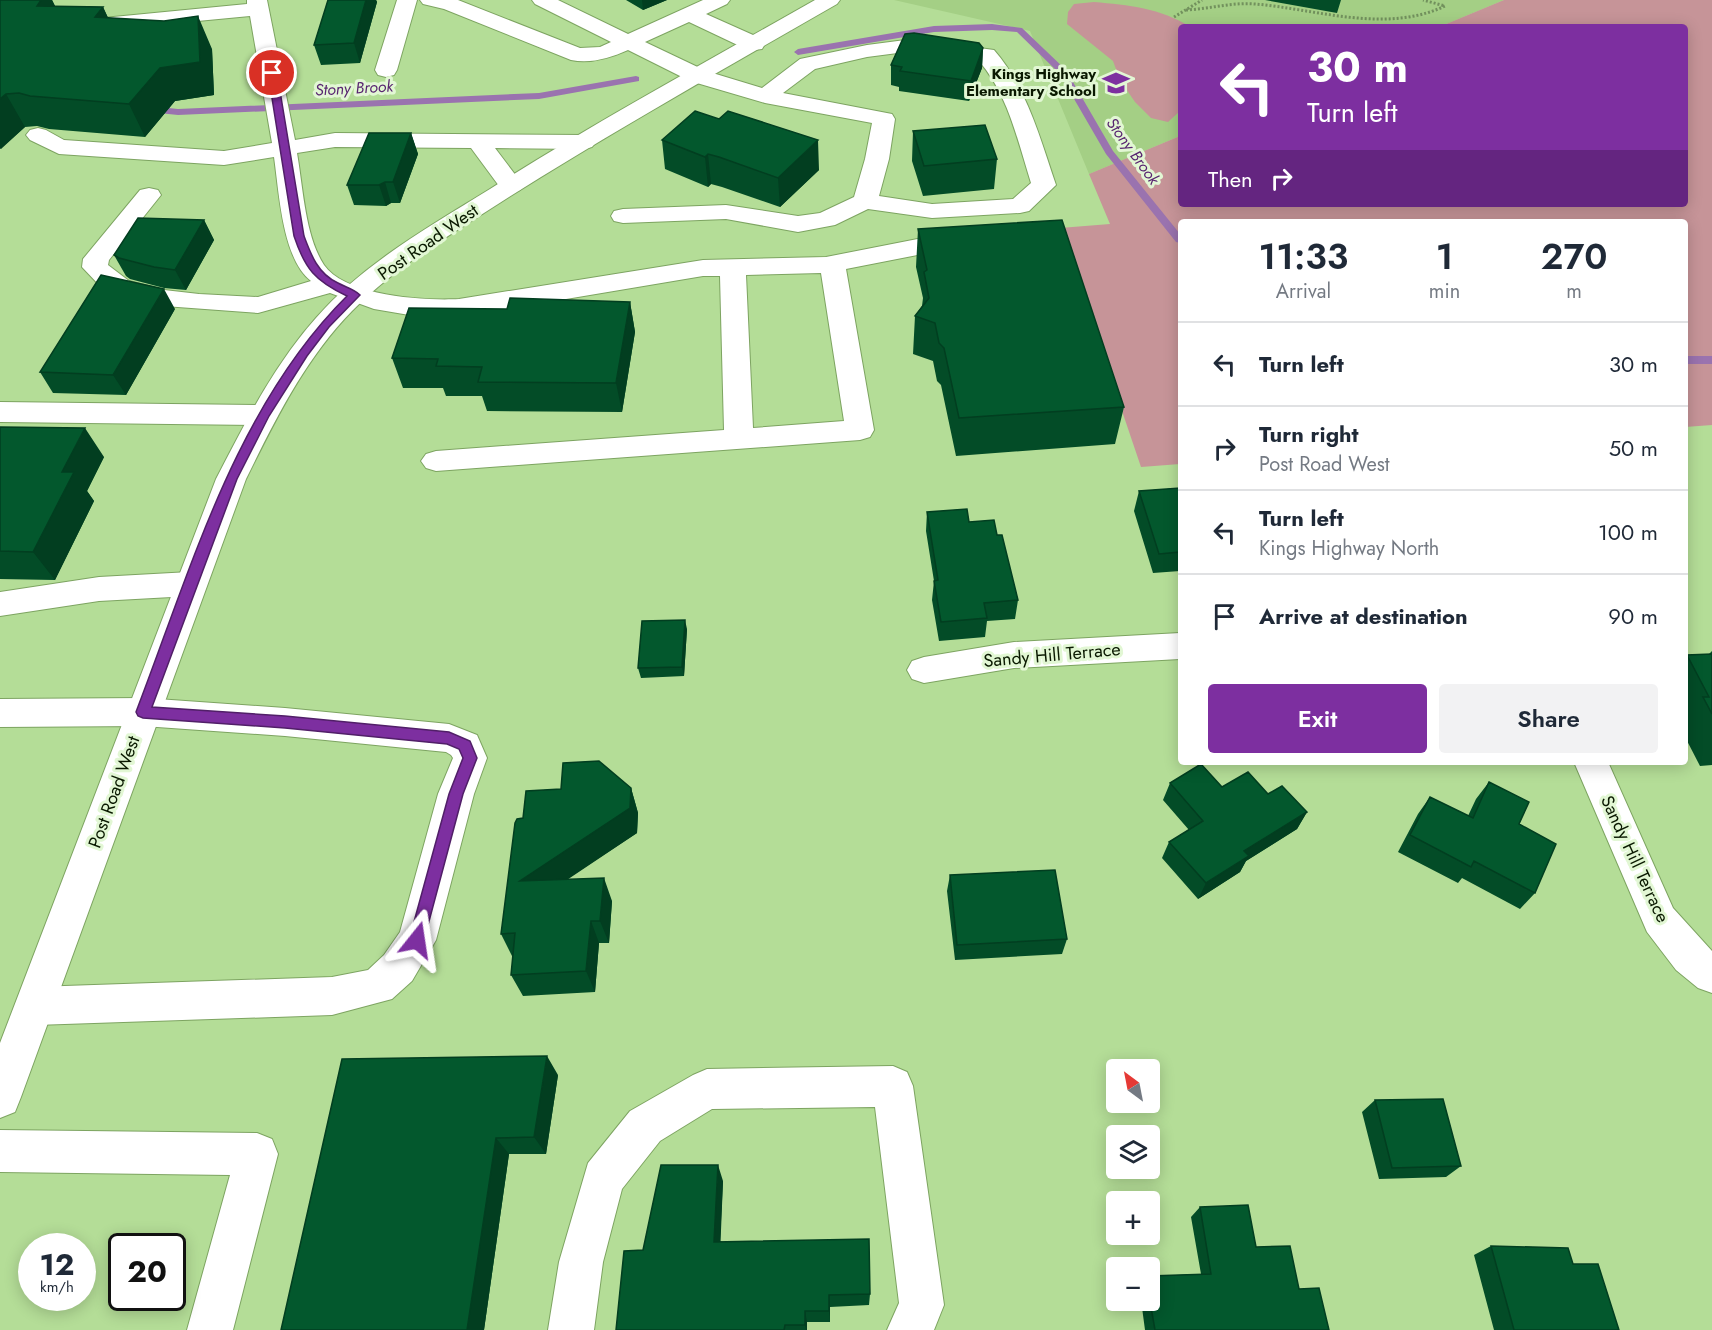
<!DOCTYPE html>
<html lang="en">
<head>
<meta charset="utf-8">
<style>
	:root { --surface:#fff; --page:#f2f2f3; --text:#1f2937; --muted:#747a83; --line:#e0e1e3; --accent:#7d2fa0 }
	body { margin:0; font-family:Jost,sans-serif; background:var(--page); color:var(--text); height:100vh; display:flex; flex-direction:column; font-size:22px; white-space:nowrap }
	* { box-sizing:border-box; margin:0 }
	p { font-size:20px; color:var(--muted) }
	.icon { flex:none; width:33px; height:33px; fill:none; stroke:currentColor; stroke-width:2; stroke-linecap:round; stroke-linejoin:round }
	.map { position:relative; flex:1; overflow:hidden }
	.side { position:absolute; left:1178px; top:219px; width:510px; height:546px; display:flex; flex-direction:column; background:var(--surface); border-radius:6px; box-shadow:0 3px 15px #0003 }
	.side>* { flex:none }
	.guide { position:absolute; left:1178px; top:24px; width:510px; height:183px; border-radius:6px; box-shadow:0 3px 15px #0003; background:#7d2fa0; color:#fff; overflow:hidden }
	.needle { width:39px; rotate:328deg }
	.tools { position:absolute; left:1106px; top:1059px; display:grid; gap:12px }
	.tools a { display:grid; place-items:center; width:54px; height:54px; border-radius:6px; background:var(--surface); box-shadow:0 3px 15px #0003; font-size:30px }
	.speed { position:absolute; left:18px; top:1233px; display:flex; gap:12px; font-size:30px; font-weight:700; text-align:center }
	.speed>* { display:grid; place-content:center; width:78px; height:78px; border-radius:50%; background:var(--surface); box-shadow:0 3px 15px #0003; line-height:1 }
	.speed small { font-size:15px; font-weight:400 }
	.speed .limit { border:3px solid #111; border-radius:9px; background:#fff; color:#111 }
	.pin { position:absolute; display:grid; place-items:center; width:51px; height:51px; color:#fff; margin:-26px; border:3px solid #fff; border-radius:50%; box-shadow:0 2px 6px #0007 }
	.me { position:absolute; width:66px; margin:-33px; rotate:15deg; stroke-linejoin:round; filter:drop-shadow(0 0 4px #0008) }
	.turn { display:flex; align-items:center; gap:21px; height:126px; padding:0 30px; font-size:27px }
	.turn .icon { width:78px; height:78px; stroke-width:2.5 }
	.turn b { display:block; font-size:42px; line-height:51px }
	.then { display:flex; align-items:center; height:57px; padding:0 30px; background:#0003; gap:12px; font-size:22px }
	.eta { display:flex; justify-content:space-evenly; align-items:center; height:102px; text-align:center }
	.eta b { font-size:36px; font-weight:600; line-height:42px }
	.button { display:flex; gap:12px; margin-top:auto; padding:12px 30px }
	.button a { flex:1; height:69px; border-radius:6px; background:var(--accent); color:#fff; font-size:24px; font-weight:600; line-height:69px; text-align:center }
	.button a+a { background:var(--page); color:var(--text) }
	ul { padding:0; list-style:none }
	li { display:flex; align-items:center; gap:18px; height:84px; padding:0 30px; border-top:2px solid var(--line) }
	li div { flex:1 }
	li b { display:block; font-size:22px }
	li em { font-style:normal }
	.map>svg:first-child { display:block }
	.built { fill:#a4cf85 }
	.green { fill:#c69498 }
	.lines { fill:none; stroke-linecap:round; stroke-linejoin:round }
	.stream { fill:#9a73af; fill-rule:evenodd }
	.minor-casing { stroke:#7da461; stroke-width:2 }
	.major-casing { stroke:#7da461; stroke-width:2 }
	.path { stroke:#72915d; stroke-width:3; stroke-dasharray:2 2; stroke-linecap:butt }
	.minor { fill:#fff; fill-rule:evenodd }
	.major { fill:#fff; fill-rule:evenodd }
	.wall { fill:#034c27 }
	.shaded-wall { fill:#023e20 }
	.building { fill:#03582d; stroke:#023e20; stroke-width:1.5 }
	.route { fill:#7d2fa0; stroke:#511f68; stroke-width:1.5 }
	.labels { text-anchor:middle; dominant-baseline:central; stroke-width:6; stroke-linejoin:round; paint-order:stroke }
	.far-poi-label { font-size:15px; font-weight:bold; fill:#0a1901; stroke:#e2f7d4; text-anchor:end }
	.far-water-label { font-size:16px; font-style:italic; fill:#582570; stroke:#e2f7d4 }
	.street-label { font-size:18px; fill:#0a1901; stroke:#e2f7d4 }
</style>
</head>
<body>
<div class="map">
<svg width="1712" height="1330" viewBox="0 0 1712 1330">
	<rect width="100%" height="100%" fill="#b4dd97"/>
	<path class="built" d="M894,0H1504L1439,27H1180V136L1089,174L1030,31Z"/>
	<path class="green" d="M1504,0H1712V425L1685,427L1684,222H1180V464L1141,467L1060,228L1110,224L1089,174L1180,136V204H1684V27H1439Z
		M1094,2C1128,5 1161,8 1190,27H1180V111L1168,122L1151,118L1135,102L1120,80L1113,61L1067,24L1068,12L1074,4Z"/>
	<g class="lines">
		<path class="stream" d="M992,24L1022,28L1066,70L1113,151L1180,234V243L1176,242L1106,154L1059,73L1017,32L992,30L934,32L798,55L794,52L798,49L934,26Z
			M636,76L639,77V81L539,99L178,115L149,112L144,109L149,106L178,109L539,93Z
			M1684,356H1712V364H1684Z"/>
		<defs>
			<path id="minor" d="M247,0H267L295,140L335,133L584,135L592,137L596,142L592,147L584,149L495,148L523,185L520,190L511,192L502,190L471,148L335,147L297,153C303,187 305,236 324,265C345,296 425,301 459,299L703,260L826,257L943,234L971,237L975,242L971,247L943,250L846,269L874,430L870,437L860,440L436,471L426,468L421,461L426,454L436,451L724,430L720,276H703L459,317L427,318L374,309L330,293L258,313L164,306L111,293L101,287L82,267L83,259L140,190L149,188L158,190L161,195L109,260L108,265L129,281L164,290L199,294L258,297L311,281C282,259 279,191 274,157L224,165L59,154L30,140L26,135L30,130L38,128L46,130L64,140L224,151L272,143L250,16L103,30L96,28L92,24L96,20L103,18L247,4ZM821,273L844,421L753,428L746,275Z
				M397,0H417L397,70L394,75L386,77L378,75L375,70Z
				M420,0H458L580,48L600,47L611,42L535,4L532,0H558L628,34L703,0H730L727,4L706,14L762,39L765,44L762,49L754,50L746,49L689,22L645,42L706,71L762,88L800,59L867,45L913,39L994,50C1027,88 1040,138 1056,185L1029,211L1020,213L932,218L868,209L835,225L798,232L726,219L623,223L614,221L611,216L614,211L623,209L726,205L798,216L820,213L854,197L865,159L872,123L765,103L690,81L628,50C610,58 591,64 571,60L444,9L423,4ZM913,51L979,61C1008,94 1018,142 1031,183L1013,199L932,204L879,196L889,159L895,119L892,114L783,93L815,69L867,57Z
				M0,402L264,405L274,408L278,415L274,422L264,425L0,422Z
				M190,572L201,575L206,584L201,593L190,596L99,601L0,616V592L99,577Z
				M1180,633V659L1014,668L924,683L912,679L907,670L912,661L924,657L1014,642Z
				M143,698L285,708L449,724L477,735L487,758L474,794L436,940L412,981L392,999L332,1015L35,1025L21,1019L15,1006L21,993L35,987L332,977L368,970L384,955L400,932L438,794L453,758L451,755L446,752L285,736L143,726L0,727V699Z
				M1574,762H1608L1673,908L1712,951V993L1698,988L1676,970L1647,932Z
				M893,1066L907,1072L913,1086L944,1305L934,1330H887L899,1303L875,1107L712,1109L660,1141L622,1189L603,1262L594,1330H548L559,1262L588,1163L630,1111L693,1075L707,1069Z
				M0,1130L257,1133L272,1139L278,1154L233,1330H187L230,1175L0,1172Z"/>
			<path id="major" d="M815,0H840L837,4C727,67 617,129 509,197C455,232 397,265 352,311C305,359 275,420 246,479L21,1097L15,1112L0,1118V1043L216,479C245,423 274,365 316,318C364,263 429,227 490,189C596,122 706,62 815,0Z"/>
		</defs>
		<use href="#minor" class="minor-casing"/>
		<use href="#major" class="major-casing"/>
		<path class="path" d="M1186,10C1209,9 1232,2 1255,4C1316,9 1386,34 1445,6L1423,0
			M1174,17L1202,0"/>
		<use href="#minor" class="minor"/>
		<use href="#major" class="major"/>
	</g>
	<path class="wall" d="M0,0H52L55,6L103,7L108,18L212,49L214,95L175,101L145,137L49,129L37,126L25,127L0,149Z
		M366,0H376L377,2L360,63L321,65L314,45Z
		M626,0H667L643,10Z
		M1265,0H1341L1337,13Z
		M983,48L982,68L969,101L899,91V87L891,85V65Z
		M913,131L997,159L994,189L923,196L912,161Z
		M411,133L418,154L400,203H391L386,206L354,205L347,185Z
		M662,140L819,170L780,207L722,187L711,184L708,187L665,169Z
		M204,220L214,240L186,290L164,288L130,279L126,276L114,255Z
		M918,229L1124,407L1115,444L956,456L941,385L937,381L933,361L913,354L915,316L922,306L923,298L916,267Z
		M630,302L635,332L622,412L487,411L482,396H446L443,388H403L392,358L507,309Z
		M175,309L126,395L53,393L40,372Z
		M0,427L104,457L87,491L94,501L55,580L0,579Z
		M1180,488V571L1153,573L1134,511L1139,491Z
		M927,512L969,522L997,535L1018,600L1015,619L987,621L985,637L939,641L932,600L934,581L926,531Z
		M687,629L684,676L641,678L638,668Z
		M1712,651V765L1700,766L1684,735V658L1687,655L1709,654Z
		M1489,782L1519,824L1535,893L1520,909L1462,878L1458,883L1398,852L1418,814L1430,797L1468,816L1476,799Z
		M1170,783L1222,787L1268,794L1307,812L1297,829L1246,861L1240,872L1198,899L1162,858L1169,842L1189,830L1163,800Z
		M631,788L638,813L637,833L567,879L612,901L609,943H599L595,992L523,996L511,975L513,956H512L501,934L523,818Z
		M950,875L1067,939L1062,954L955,960L947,891Z
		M558,1075L546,1154H509L484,1330H281Z
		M1375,1100L1461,1166L1446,1177L1379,1179L1362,1112Z
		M723,1181L720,1241L870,1294L869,1305L830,1307V1322H807V1330H616L643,1250Z
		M1200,1207L1256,1247L1299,1289L1329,1330H1145L1141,1300H1149V1276L1201,1274L1191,1217Z
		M1491,1246L1619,1330H1494L1474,1255Z"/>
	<path class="shaded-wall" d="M41,0H52L64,24L37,6Z
		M366,0H376L377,2L360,63L354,43Z
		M642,0H667L643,10Z
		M103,7L118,39L95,17Z
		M198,16L212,49L214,95L175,101L145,137L129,104Z
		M983,48L982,68L969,101L971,81Z
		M6,94L25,127L1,149L0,148V99Z
		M411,133L418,154L400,203L393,182Z
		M818,140L819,170L780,207L778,178Z
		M708,154L711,184L708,187L705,157Z
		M385,182L391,203L386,206L379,185Z
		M204,220L214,240L186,290L175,270Z
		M164,289L175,309L126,395L113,375Z
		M630,302L635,332L622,412L616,383Z
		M85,428L104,457L87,491L94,501L55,580L33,552L62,472Z
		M685,620L687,629L684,676L682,667Z
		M631,788L638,813L637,833L531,904L520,881Z
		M1307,812L1297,829L1246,861L1240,872L1198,899L1206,883L1244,851Z
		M604,878L612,901L609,943L600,921Z
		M591,921L599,943L595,992L586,971Z
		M547,1056L558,1075L546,1154L534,1137Z
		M496,1138L509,1154L484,1330H467Z
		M718,1165L723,1181L720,1255L714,1242Z
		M829,1295L830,1307V1322L829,1311Z
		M805,1311L807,1322V1330H806L805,1325Z"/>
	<path class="building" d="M0,0H41L37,6L103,7L95,17L164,21L198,16L200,62L160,68L129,104L30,96L19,93L6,94L0,99Z
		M328,0H366L354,43L314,45Z
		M914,33L979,43L983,48L971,81L900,71L902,67L891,65L905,34Z
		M695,111L719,119L728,111L818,140L778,178L719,157L708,154L705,157L662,140Z
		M985,125L997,159L924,166L913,131Z
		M369,133H411L393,182H385L379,185H347Z
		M138,218L204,220L175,270L154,267L119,258L114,255Z
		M1062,220L1124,407L959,418L944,348L939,343L935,323L915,316L929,298L924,272L927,270L918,229Z
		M101,275L164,289L113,375L40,372Z
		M510,298L630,302L616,383L478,382L482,367L436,366L438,359L392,358L409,308L507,309Z
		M0,427L85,428L62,472H74L33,552L0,551Z
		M1180,488V552L1159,554L1139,491Z
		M967,509L969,522L994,520L997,535H1002L1018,600L984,603L987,618L941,622L934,581L938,580L927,512Z
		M685,620L682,667L638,668L642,621Z
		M1712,654V714L1703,697H1709L1687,655Z
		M599,761L631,788L630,808L520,881L604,878L600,921H591L586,971L511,975L515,933L501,934L515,823L517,819L523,818L526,791L561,789L563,763Z
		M1201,764L1222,787L1248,772L1268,794L1282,786L1307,812L1244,851L1249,856L1206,883L1169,842L1203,821L1170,783Z
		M1489,782L1529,802L1519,824L1556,844L1535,893L1474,861L1471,867L1410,835L1430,797L1473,818Z
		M1055,870L1067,939L957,945L950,875Z
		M547,1056L534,1137L496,1138L467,1330H281L342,1059Z
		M1443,1099L1461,1166L1392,1168L1375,1100Z
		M661,1165H718L714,1242L869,1239L870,1294L829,1295V1311H805V1325H785L784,1330H616L624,1251L643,1250Z
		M1248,1205L1256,1247L1290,1246L1299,1289L1319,1288L1329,1330H1155L1149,1296V1276L1211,1274L1200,1207Z
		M1491,1246L1568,1248L1573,1264H1598L1619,1330H1514Z"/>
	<path class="route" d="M272,70L277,73L304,236C311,255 318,274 338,283C345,287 354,289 360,295L329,327L307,356L269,416L237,479L152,707L285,716L449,732L470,741L477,758L463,794L424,940L422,946L417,948L411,946L409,940L449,794L463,758L459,749L447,744L285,728L143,718L138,716L136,712C191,569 236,406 347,296C315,281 305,269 294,236L268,73Z"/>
	<defs>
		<symbol id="school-bare" viewBox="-9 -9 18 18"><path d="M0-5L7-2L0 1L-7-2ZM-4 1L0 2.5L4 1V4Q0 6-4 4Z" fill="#7d2fa0" stroke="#e2f7d4" stroke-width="2.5" paint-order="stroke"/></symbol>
	</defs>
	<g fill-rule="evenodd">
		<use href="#school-bare" x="1097" y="64" width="38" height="38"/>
	</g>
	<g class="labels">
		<g class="far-poi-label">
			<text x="1096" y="74">Kings Highway<tspan x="1096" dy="17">Elementary School</tspan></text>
		</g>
		<g class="far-water-label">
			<text transform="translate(354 88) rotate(-3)">Stony Brook</text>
			<text transform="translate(1133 151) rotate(54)">Stony Brook</text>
		</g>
		<g class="street-label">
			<text transform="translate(428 242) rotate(-35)">Post Road West</text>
			<text transform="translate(1052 655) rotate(-5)">Sandy Hill Terrace</text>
			<text transform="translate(114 792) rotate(-70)">Post Road West</text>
			<text transform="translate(1635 859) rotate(65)">Sandy Hill Terrace</text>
		</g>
	</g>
</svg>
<div class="tools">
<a><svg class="needle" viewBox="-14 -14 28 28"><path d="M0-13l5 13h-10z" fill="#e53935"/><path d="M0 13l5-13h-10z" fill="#747a83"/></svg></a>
<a><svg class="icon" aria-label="layers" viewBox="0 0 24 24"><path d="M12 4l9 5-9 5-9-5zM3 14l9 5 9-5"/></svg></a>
<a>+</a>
<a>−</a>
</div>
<div class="speed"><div>12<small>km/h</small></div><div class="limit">20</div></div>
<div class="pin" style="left:272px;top:73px;background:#d93025"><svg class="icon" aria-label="arrive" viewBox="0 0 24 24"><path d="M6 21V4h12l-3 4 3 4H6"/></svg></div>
<svg class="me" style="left:417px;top:940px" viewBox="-20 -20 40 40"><path d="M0-17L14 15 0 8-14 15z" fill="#7d2fa0" stroke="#fff" stroke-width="4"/></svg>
<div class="guide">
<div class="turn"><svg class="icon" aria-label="left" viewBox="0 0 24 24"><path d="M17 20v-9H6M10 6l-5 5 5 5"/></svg><div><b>30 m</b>Turn left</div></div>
<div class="then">Then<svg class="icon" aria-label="right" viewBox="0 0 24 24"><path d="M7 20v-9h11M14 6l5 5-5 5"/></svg></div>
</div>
<section class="side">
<div class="eta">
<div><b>11:33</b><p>Arrival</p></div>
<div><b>1</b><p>min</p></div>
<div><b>270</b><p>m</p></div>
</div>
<ul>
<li><svg class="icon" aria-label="left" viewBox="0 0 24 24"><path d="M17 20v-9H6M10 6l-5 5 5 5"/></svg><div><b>Turn left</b></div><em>30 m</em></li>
<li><svg class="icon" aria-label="right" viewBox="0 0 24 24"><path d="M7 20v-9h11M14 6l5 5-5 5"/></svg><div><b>Turn right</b><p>Post Road West</p></div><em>50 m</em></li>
<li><svg class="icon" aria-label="left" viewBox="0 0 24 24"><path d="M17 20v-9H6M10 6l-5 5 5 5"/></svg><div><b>Turn left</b><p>Kings Highway North</p></div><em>100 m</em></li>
<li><svg class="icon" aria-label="arrive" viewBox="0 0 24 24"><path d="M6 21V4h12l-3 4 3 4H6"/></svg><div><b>Arrive at destination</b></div><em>90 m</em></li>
</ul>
<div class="button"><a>Exit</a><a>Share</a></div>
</section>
</div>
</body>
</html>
